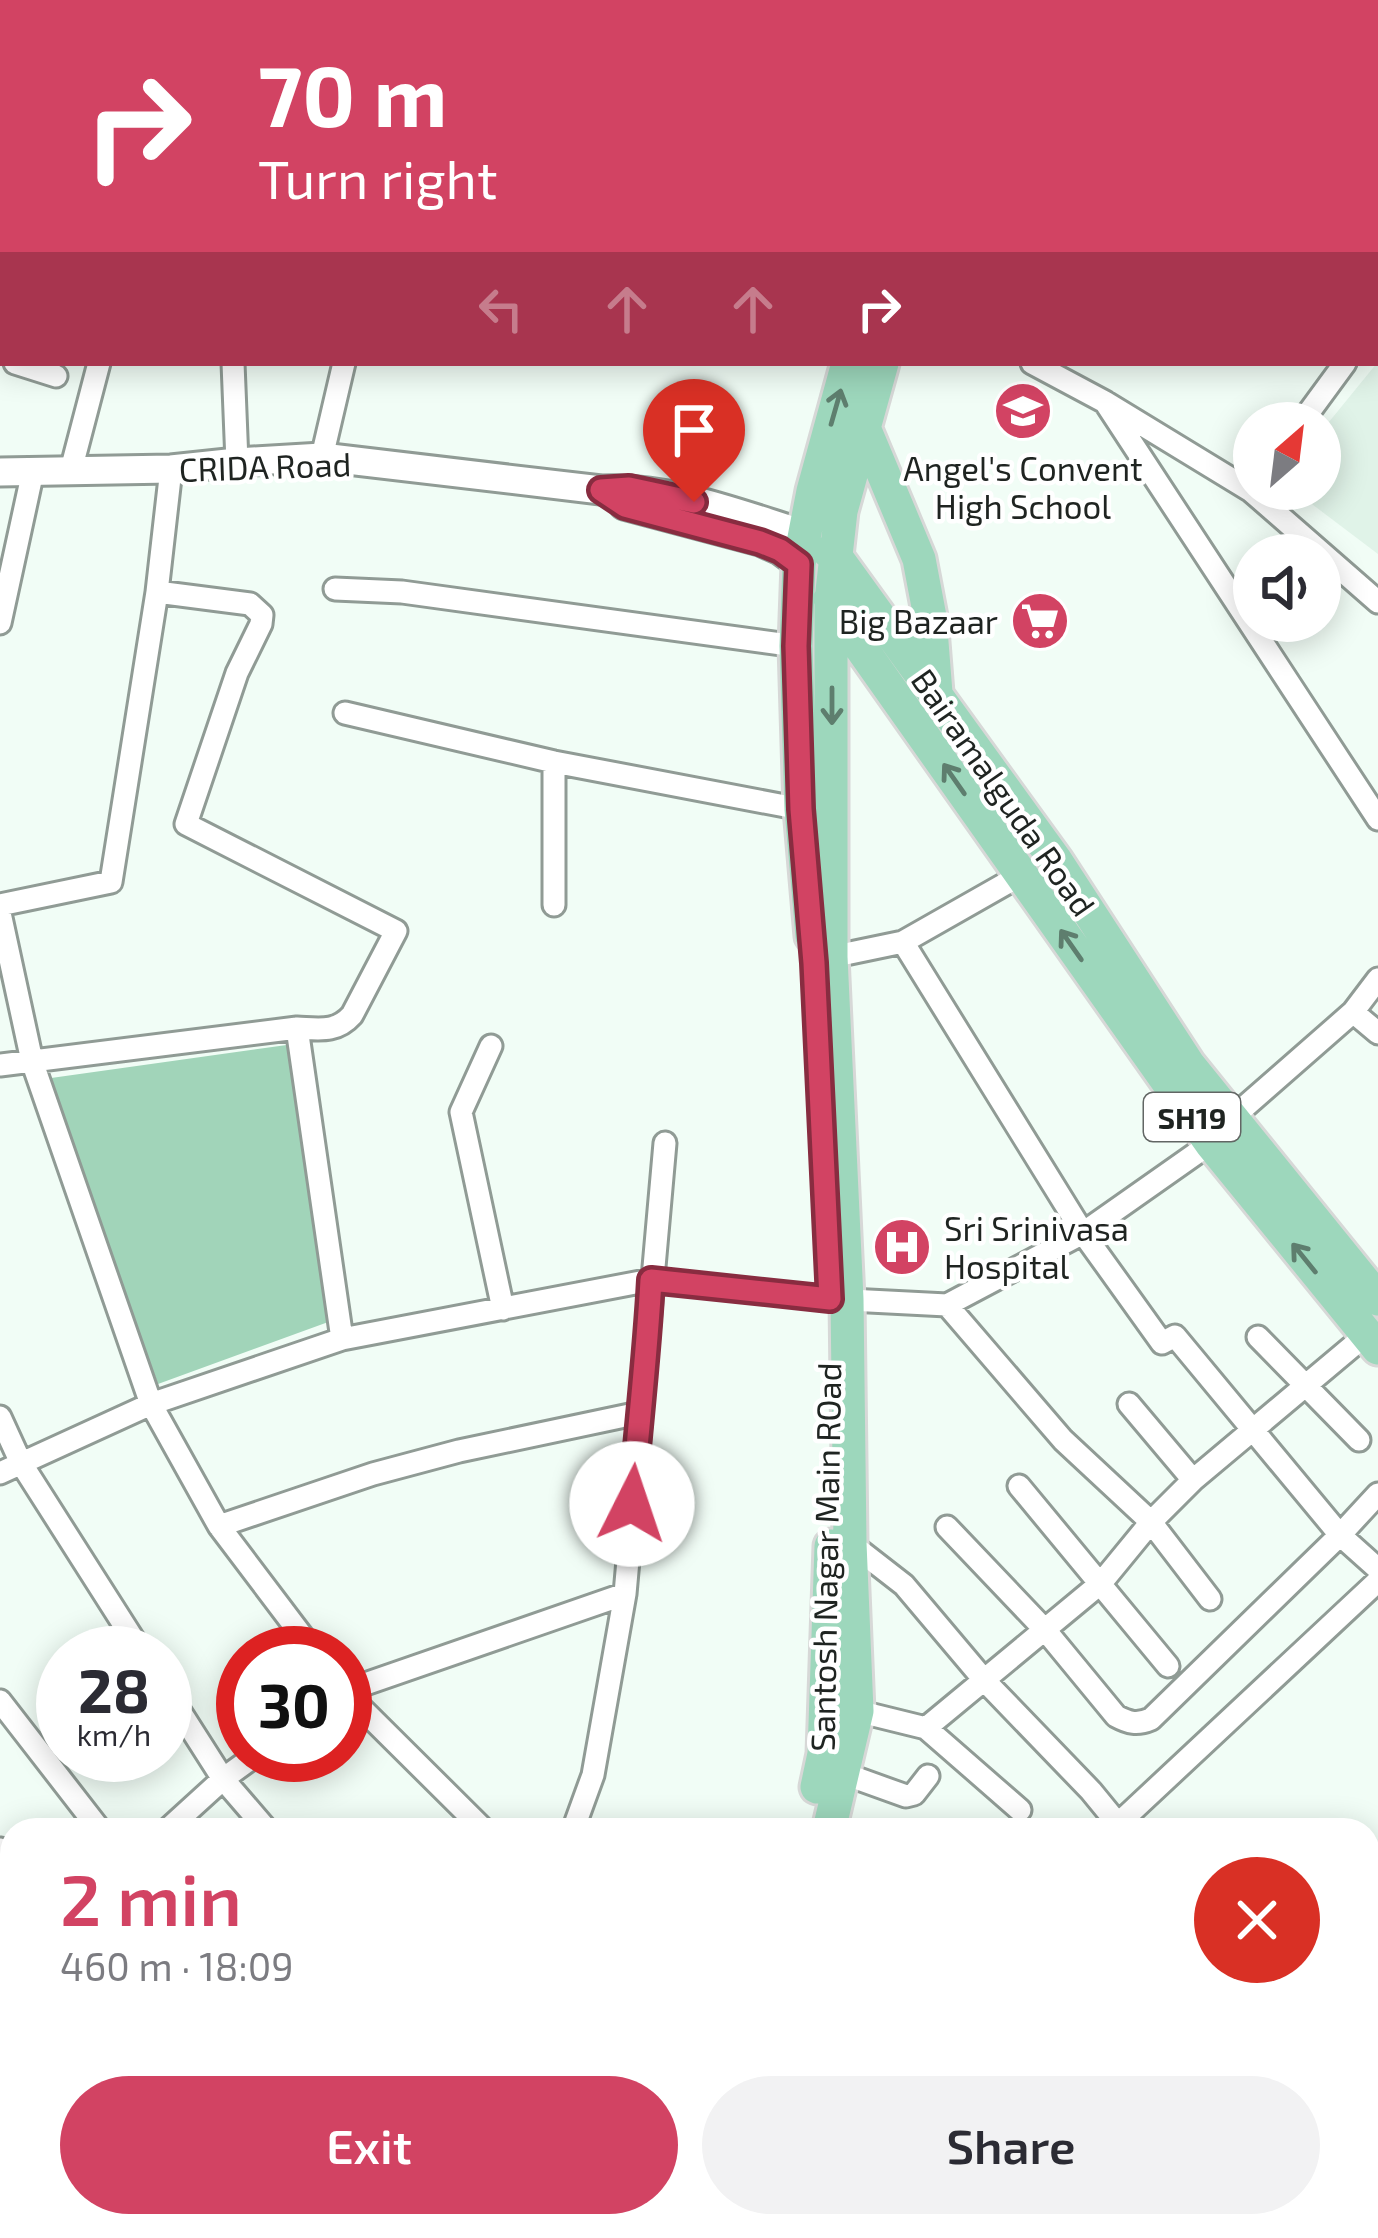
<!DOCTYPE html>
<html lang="en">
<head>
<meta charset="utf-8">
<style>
	:root { --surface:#fff; --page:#f2f2f3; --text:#2b2b33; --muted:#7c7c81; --accent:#d24363 }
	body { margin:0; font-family:"Exo 2",sans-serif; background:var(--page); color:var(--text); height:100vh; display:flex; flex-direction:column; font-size:45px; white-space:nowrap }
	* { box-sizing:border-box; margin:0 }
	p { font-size:39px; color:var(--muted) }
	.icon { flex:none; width:66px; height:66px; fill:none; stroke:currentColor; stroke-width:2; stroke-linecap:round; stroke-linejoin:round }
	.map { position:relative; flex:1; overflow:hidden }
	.side { position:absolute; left:0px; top:1818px; width:1380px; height:420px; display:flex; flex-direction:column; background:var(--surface); border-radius:36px 36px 0 0; box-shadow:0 6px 30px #0003 }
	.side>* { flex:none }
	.guide { position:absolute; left:0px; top:0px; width:1380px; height:366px; box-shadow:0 6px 30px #0003; background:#d24363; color:#fff; overflow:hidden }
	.needle { width:78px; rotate:28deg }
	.tools { position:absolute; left:1233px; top:402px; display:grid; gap:24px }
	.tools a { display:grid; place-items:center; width:108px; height:108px; border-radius:50%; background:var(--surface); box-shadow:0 6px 30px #0003; font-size:60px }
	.speed { position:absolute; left:36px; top:1626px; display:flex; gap:24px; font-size:60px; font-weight:700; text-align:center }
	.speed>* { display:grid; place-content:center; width:156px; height:156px; border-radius:50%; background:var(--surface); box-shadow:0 6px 30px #0003; line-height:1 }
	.speed small { font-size:30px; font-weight:400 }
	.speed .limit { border:18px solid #d22; background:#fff; color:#111 }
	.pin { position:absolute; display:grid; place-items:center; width:102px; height:102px; color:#fff; margin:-123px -51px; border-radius:50% 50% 50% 0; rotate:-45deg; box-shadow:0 0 12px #0007 }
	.pin .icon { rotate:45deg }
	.me { position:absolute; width:132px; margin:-66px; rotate:4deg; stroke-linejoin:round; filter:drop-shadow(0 0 9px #0008) }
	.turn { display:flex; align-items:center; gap:42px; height:252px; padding:0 60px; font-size:54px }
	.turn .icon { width:156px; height:156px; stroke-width:2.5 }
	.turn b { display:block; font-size:84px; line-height:102px }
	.lanes { display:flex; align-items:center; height:114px; padding:0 60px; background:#0003; justify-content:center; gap:60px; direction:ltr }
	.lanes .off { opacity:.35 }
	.round { display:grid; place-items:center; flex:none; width:126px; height:126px; border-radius:63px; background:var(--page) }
	.head { display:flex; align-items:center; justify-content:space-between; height:204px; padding:0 60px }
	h1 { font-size:72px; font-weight:600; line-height:90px; color:var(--accent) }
	.action { display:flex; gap:24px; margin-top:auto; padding:24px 60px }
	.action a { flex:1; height:138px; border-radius:72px; background:var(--accent); color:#fff; font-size:48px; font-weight:600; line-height:138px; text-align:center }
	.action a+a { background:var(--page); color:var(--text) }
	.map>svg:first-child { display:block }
	.built { fill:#e0f3e8 }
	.green { fill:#a1d4b9 }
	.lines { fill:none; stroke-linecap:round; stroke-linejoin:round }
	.street-casing { stroke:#909b95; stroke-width:27 }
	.secondary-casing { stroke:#909b95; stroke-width:33 }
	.primary-casing { stroke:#d7d8d7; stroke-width:39 }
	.street { stroke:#fff; stroke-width:21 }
	.secondary { stroke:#fff; stroke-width:27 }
	.primary { stroke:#9dd7bc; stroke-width:33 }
	.oneway { stroke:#5e7e6e }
	.route-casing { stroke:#882c40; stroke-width:30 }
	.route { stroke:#d24363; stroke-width:21 }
	.labels { text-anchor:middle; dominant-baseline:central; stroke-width:9; stroke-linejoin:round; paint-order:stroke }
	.shield { fill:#fff; stroke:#626664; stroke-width:3 }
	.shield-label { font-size:30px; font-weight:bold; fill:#1f2421 }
	.street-label { font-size:33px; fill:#1f2421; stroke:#fff }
	.poi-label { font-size:33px; fill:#1f2421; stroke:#fff }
</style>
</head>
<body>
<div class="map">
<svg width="1378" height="2238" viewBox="0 0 1378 2238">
	<rect width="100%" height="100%" fill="#f1fdf6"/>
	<path class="built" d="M1378,358V554L1292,489H1320V433L1377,363Z"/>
	<path class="green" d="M253,0H674L672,3H250Z
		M294,1044L331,1321L158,1384L44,1079Z"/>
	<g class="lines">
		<defs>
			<path id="street" d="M1035,0L1040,3
				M5,3L8,0
				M175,3L178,0
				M0,68L3,73
				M1377,189L1378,188
				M0,208H3
				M1377,208H1378
				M1377,320L1378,318
				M15,363L56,376
				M233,363L237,462
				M1032,363L1105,402L1251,491L1378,602
				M1105,402L1378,819
				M1301,423L1345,363
				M322,457L344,363
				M71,470L99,363
				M335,589L402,592L796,646
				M0,623L33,471
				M345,713L554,762L801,809
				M554,762V905
				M0,905L111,882L157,592L171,469
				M0,913L32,1061L151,1404L219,1526L315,1653
				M903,942L1083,1233L1162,1343L1175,1336L1340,1535L1378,1569
				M831,957L903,942L1021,875
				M1353,1012L1378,1033
				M297,1028L342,1339
				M491,1046L461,1112L503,1309
				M0,1065L297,1028C319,1029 336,1033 352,1015L396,931L186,824L237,673L261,624L262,615L250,604L157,592
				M1232,1118L1353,1012L1378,979
				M947,1305L1063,1440L1151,1522L1210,1599
				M1258,1337L1359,1440
				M1129,1404L1193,1480
				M0,1417L21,1463L142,1653
				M0,1473L151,1404L342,1339L651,1280L830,1299L947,1305L1083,1233L1211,1143
				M1019,1486L1168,1666
				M219,1526L373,1474L459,1451L639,1413
				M947,1527L1046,1631L1116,1716C1129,1723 1137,1725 1151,1719L1340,1535L1378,1494
				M850,1543L904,1585L985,1681L1091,1791L1118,1824L1378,1581
				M165,1688L223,1779L267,1830
				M345,1691L625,1594
				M345,1692L484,1830
				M0,1701L100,1830
				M857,1711L926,1728L1020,1810
				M926,1728L1101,1583L1151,1522L1193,1480L1367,1334
				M842,1773L906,1796L914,1794L928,1776
				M167,1830L223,1779L256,1755
				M573,1830L593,1775L625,1594L665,1143
				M0,1849L12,1864
				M0,1976L12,1966
				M0,2016L12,2029
				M1368,2042L1378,2026
				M0,2201L12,2214
				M23,2226L34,2238
				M191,2226L202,2238
				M307,2226L318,2238
				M519,2226L538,2238
				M824,2226L844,2238
				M1195,2226L1212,2238
				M364,2238L371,2226
				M1243,2238L1251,2226"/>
			<path id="secondary" d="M0,472L171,469L237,462L322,457L601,490C669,486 740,514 804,534
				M624,505L760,541L780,550L799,564"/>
			<path id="primary" d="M967,3L968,0
				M993,3L994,0
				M865,430L919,559L930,617L936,693
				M829,552L836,557L1056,861L1188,1064L1378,1299
				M830,599L852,635L1211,1143L1378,1348
				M812,936L801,809L796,646L799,564L813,491L848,363
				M817,1787L824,1754L831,1546
				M829,1830L857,1711L850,1543L847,1299L831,957V600L841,511L882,363
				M579,2238L589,2226
				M615,2238L625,2226"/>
		</defs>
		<use href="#street" class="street-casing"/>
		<use href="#secondary" class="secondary-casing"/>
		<use href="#primary" class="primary-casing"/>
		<use href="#street" class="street"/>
		<use href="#secondary" class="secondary"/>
		<use href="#primary" class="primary"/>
	</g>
	<defs><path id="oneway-shaft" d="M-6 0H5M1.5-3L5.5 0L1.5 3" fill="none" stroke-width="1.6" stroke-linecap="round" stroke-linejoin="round" transform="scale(3)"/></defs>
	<g class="oneway">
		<use href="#oneway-shaft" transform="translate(836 407) rotate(-74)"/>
		<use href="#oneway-shaft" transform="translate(832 706) rotate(90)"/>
		<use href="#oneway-shaft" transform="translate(954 779) rotate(-125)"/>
		<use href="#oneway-shaft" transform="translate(1071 945) rotate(-125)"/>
		<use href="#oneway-shaft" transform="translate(1304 1258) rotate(-129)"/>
	</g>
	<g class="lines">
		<defs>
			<path id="route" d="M632,1504C638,1429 647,1355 651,1280L830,1299L814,963L801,809L796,646L799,564L780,550L760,542L625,506L601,490L629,488L694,502"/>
		</defs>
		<use href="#route" class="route-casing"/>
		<use href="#route" class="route"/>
	</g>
	<defs>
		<symbol id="school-disc" viewBox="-11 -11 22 22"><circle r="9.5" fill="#d24363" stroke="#fff"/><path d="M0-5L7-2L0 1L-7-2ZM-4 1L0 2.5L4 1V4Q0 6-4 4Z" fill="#fff"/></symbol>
		<symbol id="supermarket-disc" viewBox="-11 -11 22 22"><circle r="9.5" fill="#d24363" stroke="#fff"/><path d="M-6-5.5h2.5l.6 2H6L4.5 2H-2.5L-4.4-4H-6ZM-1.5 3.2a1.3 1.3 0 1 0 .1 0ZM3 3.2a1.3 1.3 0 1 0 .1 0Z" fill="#fff"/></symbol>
		<symbol id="hospital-disc" viewBox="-11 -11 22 22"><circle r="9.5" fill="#d24363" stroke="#fff"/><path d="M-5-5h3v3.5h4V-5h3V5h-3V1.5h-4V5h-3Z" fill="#fff"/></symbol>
	</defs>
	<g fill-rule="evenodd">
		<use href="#school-disc" x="990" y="378" width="66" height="66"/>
		<use href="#supermarket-disc" x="1007" y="588" width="66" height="66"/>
		<use href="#hospital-disc" x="869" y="1214" width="66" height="66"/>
	</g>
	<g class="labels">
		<rect class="shield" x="1144" y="1093" width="96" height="48" rx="9"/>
		<g class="shield-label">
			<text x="1192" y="1117">SH19</text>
		</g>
		<g class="street-label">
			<text transform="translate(265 466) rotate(-2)">CRIDA Road</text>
			<text transform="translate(1004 792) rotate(55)">Bairamalguda Road</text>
			<text transform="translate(825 1557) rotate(-89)">Santosh Nagar Main ROad</text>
		</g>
		<g class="poi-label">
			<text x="1023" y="468">Angel's Convent<tspan x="1023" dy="38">High School</tspan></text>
			<text x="998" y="621" text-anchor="end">Big Bazaar</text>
			<text x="944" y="1228" text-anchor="start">Sri Srinivasa<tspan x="944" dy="38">Hospital</tspan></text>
		</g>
	</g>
</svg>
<div class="tools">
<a><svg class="needle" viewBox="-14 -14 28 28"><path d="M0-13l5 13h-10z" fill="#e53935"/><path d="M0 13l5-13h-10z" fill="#7c7c81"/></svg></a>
<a><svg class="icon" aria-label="sound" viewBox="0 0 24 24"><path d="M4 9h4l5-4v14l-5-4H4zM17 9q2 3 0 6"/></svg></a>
</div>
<div class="speed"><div>28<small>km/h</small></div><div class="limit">30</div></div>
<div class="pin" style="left:694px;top:502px;background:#d93025"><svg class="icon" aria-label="arrive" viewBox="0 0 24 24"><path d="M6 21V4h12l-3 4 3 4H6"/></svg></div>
<svg class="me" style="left:632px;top:1504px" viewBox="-20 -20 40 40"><circle r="19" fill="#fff"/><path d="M0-13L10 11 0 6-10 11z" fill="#d24363"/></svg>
<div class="guide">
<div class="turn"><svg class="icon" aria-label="right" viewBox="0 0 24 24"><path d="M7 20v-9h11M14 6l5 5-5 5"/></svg><div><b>70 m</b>Turn right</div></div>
<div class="lanes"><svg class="icon off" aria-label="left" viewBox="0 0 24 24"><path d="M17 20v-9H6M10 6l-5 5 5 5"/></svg><svg class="icon off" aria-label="ahead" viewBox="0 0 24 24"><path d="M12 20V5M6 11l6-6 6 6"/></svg><svg class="icon off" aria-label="ahead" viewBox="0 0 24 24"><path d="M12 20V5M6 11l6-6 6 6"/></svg><svg class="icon" aria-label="right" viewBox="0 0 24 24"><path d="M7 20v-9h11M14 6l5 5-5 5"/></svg></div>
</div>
<section class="side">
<div class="head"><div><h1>2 min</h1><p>460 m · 18:09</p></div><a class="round" style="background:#d93025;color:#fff"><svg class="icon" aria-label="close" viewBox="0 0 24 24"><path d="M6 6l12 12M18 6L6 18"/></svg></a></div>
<div class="action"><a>Exit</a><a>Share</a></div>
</section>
</div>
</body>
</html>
